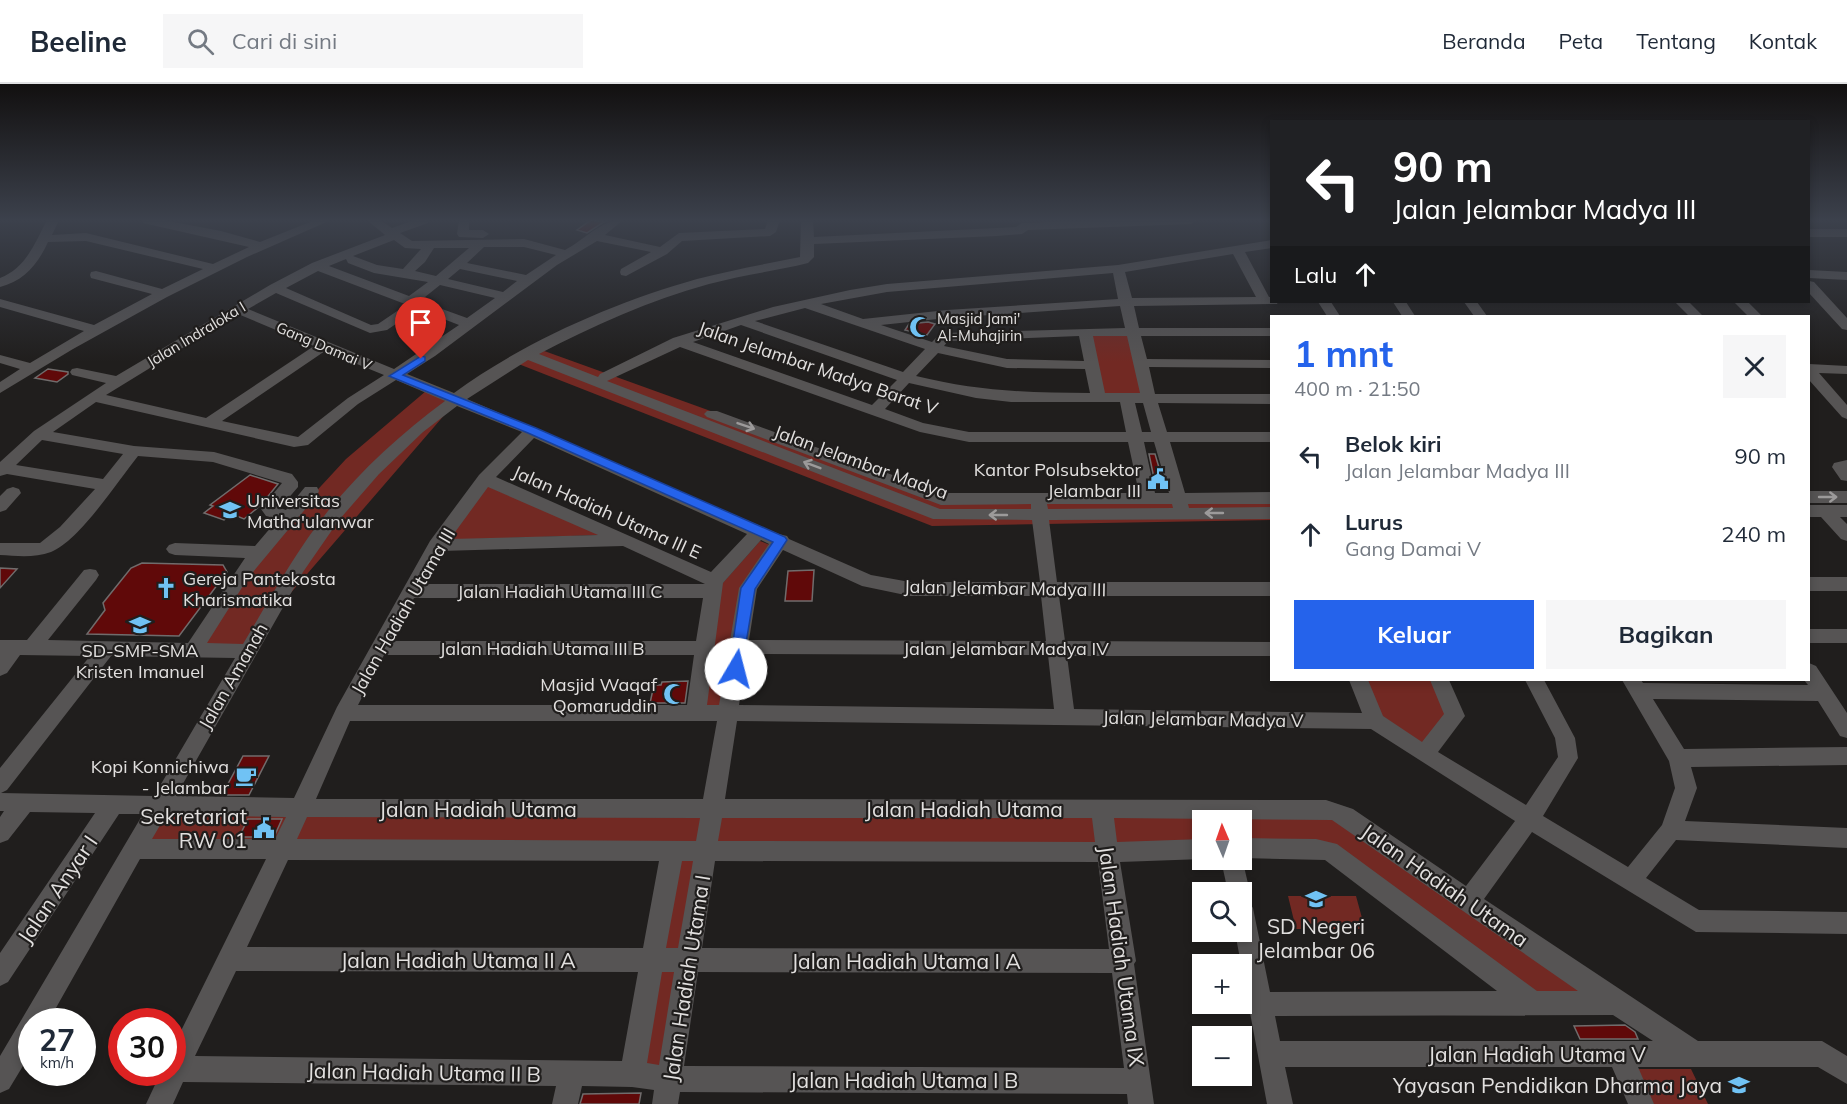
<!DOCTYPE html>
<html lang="id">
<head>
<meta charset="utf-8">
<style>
	:root { --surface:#fff; --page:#f6f6f7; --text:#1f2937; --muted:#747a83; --line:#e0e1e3; --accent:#2563eb }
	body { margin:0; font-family:Mulish,sans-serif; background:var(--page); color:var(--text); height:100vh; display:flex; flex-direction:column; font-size:22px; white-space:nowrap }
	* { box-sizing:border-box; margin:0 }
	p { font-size:20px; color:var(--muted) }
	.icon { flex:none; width:33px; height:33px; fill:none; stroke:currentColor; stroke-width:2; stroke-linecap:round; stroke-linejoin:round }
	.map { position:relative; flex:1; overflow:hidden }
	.side { position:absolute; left:1270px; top:231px; width:540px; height:366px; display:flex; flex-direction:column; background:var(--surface); border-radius:0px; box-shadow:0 3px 9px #0003 }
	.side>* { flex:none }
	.top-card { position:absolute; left:1270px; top:36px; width:540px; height:183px; border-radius:0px; box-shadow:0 3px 9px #0003; background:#202124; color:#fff; overflow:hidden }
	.needle { width:39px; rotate:358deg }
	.controls { position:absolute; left:1192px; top:726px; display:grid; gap:12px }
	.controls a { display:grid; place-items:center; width:60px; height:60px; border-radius:0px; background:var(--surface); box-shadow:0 3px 9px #0003; font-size:30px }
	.speed { position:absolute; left:18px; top:924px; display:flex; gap:12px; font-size:30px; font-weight:700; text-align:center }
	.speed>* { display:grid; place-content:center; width:78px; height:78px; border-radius:50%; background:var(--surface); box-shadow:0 3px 9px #0003; line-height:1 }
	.speed small { font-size:15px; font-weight:400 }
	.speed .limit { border:9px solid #d22; background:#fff; color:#111 }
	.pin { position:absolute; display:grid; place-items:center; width:51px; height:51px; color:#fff; margin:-62px -26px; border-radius:50% 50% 50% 0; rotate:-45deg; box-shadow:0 0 6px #0007 }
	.pin .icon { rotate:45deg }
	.me { position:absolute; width:66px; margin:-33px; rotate:8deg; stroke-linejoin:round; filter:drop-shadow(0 0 4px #0008) }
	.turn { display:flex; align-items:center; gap:21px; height:126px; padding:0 24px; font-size:27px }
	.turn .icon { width:78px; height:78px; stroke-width:2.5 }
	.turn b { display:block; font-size:42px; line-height:51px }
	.then { display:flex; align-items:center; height:57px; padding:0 24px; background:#0003; gap:12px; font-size:22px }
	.round { display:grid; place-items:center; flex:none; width:63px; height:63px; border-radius:0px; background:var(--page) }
	.summary { display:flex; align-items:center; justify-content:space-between; height:102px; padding:0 24px }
	h1 { font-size:36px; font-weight:700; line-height:45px; color:var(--accent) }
	.button { display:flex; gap:12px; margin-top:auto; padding:12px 24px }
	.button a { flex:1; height:69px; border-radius:0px; background:var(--accent); color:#fff; font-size:24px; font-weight:700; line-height:69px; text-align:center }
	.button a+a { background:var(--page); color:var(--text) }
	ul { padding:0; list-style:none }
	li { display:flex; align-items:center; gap:18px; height:78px; padding:0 24px }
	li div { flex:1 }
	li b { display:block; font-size:22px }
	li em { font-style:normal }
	header { display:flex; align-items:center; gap:36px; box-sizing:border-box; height:84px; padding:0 30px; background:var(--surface); border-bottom:2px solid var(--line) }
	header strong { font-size:28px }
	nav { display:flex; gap:33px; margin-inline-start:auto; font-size:21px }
	.search { width:420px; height:54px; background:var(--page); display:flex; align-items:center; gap:15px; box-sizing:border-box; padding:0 21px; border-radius:0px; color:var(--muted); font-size:22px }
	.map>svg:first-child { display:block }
	.green { fill:#722923 }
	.building { fill:#600909; stroke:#706c6c; stroke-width:1.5 }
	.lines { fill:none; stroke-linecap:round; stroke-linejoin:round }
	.minor { fill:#565454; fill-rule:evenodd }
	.oneway { stroke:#9c9a9a }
	.route { fill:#2563eb; stroke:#184099; stroke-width:1.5 }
	.labels { text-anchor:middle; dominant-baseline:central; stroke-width:4.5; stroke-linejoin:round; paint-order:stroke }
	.far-poi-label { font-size:15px; fill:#e2e0df; stroke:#201e1d; text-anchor:start }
	.far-street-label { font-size:15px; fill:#e2e0df; stroke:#201e1d }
	.street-label { font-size:18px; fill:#e2e0df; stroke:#201e1d }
	.poi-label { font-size:18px; fill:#e2e0df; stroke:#201e1d; text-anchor:end }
	.near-street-label { font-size:21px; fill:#e2e0df; stroke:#201e1d }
	.near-poi-label { font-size:21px; fill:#e2e0df; stroke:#201e1d; text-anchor:end }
</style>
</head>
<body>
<header>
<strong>Beeline</strong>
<div class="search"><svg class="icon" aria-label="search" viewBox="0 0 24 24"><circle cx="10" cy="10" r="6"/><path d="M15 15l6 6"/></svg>Cari di sini</div>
<nav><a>Beranda</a><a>Peta</a><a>Tentang</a><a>Kontak</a></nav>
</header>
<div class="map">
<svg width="1847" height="1020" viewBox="0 0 1847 1020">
	<rect width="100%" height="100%" fill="#201e1d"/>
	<path class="green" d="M1134,248L1148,311L1099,312L1087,249Z
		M536,264L946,412L1272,413V436L932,442L516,279Z
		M426,307L453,321L245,562L202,560L216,525L309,415L346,375Z
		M485,401L602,451L445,456Z
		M760,457L770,461L744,503L726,626H699L720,502Z
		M1365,596H1438L1452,624L1422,661L1379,634Z
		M163,724L1221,727L1222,736H1203V768L143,761Z
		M1225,727L1330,730L1597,915L1533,909L1339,769L1242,762V736H1227Z
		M674,771H702L665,986L638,980Z
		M1288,812H1356L1365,845H1296Z
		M1638,985H1691L1708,1020H1653Z"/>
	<path class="building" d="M591,136L604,138L587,149L577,146Z
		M928,238L935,240L927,251L905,246L909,240Z
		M48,285L68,288V290L57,298L35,294Z
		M1149,370H1155L1165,404H1156Z
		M250,391L278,400L261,421L244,435L232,430L224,436L204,429L213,422L210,421Z
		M142,479L223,481L227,488L179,552L87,550L105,526L103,519L131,484Z
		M0,484L17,485L0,504Z
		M814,486L812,517H785L788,487Z
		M688,597L685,619H650L654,601H661L662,598Z
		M243,672H269L249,711H222Z
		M248,735H282L274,753H239Z
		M1625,941L1635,948L1638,955H1580L1574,942Z
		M641,1009L639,1020H580L583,1010Z"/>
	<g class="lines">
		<path class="minor" d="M47,136H59L52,151L86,149L213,180L249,163L143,139L141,136H163L221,147L260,158L315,136H331L247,173L167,213L73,265L0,309V298L20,285L0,279V271L30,279L84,247L0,223V215L94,241L152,210L91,194L90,191L91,188L96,187L162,205L203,185L86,157L48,158C38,180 24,197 0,203V194C26,184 35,159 47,136Z
			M367,136H380L392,144L414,136H430L428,139L400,149L412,157L524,155L565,166C584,156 602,135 623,136L605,151L660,163L679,149L765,145L768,136H780L776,148L770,152L682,157L667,170L626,192L621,191L620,188L621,185L651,168L597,157L557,181L435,272L407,290L454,309C523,258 615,218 697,195C731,186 766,180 800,173L801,136H813L814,153L997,144L1016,143L1022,139L1111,136H1197L1191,140L1028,146L1022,150L997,152L814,160V173L808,179C776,187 742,191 709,200C650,216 593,242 539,270L598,293L600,290L673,254L773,223L850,206L887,200L1118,181L1272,156V164L1245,168L1269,213H1272V218H1278L1277,220L1134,222L1139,244H1272V252H1141L1147,275L1272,276V284L1149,283L1155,310H1272V320L1158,319L1167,348H1272V358H1170L1185,409L1272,408V420H1188L1189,424L1272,423V435L1049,436L1057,498H1272V512H1059L1065,557L1272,558V572H1067L1074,625L1362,629L1349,596H1368L1383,632L1422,658L1444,630L1430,596H1449L1465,632L1438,668L1526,721L1558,673L1555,654L1525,596H1544L1575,654L1578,674L1543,732L1628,783L1662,741L1675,704L1669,677L1622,596H1641L1643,599L1808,601L1804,596H1809V579L1816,582L1847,629V654L1840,652L1818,617L1653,615L1684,665L1847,663V681L1691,683L1697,704L1685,737L1847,744V764L1676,756L1646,794L1699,826L1847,828V850L1696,848L1532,748L1484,815L1698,957H1822L1847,972V1000L1818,983H1638L1654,1020H1628L1612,983H1285L1293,1020H1267L1235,848H1242V808H1228L1221,776H1242V754L1316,755L1337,760L1537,907H1578L1332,736L1114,734L1117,758L1203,755V775L1120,778L1136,877L1134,880L1154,1020H1128L1127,1010L680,1008L678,1020H652L654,1006L632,1003L582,1002L578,1020H552L556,1002L183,998L173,1020H146L161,988H172V965L266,775H140L48,938H32V967L9,1005L0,1009V972L143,730H119L8,898L0,902V869L95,729L30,728L8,756L0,759V733L4,727H0V684L90,572L20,571L7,589L0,592V556H27L84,486L90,485L96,486L99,491L96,496L48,556L188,559L245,474L175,471L169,469L166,465L169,461L175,459L255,462L278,435L266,432L261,425L282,399L213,378L138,372C118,397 79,457 51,468C35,474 17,472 0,471V459H40L60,443L95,405L7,390L0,392V378L34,347L106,299L72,291L70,288L72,285L77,284L116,292L270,201L312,179L385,151ZM394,156L405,164L421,165L403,185L377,181L353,172ZM484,163H524L556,171L526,191L467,179ZM434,164H469L436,192L415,187L425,178ZM1233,170L1256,213L1132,214L1125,188ZM346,175L348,179L374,189L428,198L409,212L329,182ZM460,185L517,197L503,208L448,195ZM318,187L405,220L406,221L378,240L371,241L286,204ZM1113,189L1118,215L947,226L863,235L821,220L887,208ZM440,201L495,214L467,234L420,217ZM276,209L370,249L387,246L418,225L459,241L394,285L248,225ZM1120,222L1125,244L945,249L940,250L932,258L881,241L947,234ZM805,224L925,265L903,288L755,237ZM238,230L314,262L206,334L106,311ZM741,241L897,296L872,321L693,258ZM1079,252L1084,277L1007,275L944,262L948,257ZM1093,252H1127L1140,309H1105ZM680,263L920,348L969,358H1128L1139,409H942L717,327H707L704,330L707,333L941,421L1031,420V425H940L607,297ZM325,267L384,291L348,314L298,353L222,337ZM938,269L1007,284L1085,285L1090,309C1028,309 977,307 916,292ZM528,276L933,435L1032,436L1040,498H910L871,491L789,455L787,452L779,450L467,315ZM396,296L445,317C402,349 362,385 328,427C295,468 270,515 243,560L207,559L248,494L317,411L319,407L317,403H305L286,426L280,424L298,403V398L292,390L214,368L134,362L53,348L96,318L294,363L308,361L358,320ZM909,299L976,314L1011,318H1120L1126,348H969L923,339L885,325ZM1135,319H1143L1151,348H1142ZM457,322L522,348L479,391L430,457L337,623L294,714L176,712L303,488L339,436L379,390L423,348ZM534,354L747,450L711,488L496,393ZM42,356L123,370L103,395L16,381ZM1144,358H1154L1169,409H1155ZM488,403L598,451L450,455ZM1172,420L1173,424L1048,425L1047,420ZM761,456L769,460L739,504L719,621H707L723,499ZM623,462L705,500H422L441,467ZM783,466L862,502L910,512H1041L1046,557L749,556L757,505ZM414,514H703L696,557H392ZM747,570L1048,571L1054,625L739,621ZM384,571H694L687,621H358ZM111,572L235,574L154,712L1,709L7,706ZM350,637H717L703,715H316ZM737,637L1371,645L1515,737L1466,802L1353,725L1326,716L725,715ZM166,731L286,733L275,755H152ZM307,733L700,734L696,757L297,755ZM722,734H1092L1095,758L718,757ZM1242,774L1325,776L1497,907L1270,908L1253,824L1247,815L1250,808ZM288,776L659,777L643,864L247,863ZM682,777H693L678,864H666ZM715,777L1098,778L1109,865L702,864ZM236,887L638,888L622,977L195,972ZM662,888H674L659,981L647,979ZM698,888L1112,889L1124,984L684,982ZM1613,931L1653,957H1280L1275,932Z
			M459,136H469V146H483L489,150L483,154L459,153L457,150Z
			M1809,145H1847V153H1809Z
			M1809,186L1847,188V196L1809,194Z
			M1809,197L1814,198L1847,234V246L1842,245L1809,209Z
			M1318,218H1331L1340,232H1327Z
			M1393,218H1406L1415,232H1402Z
			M1464,218H1477L1487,232H1474Z
			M1675,218H1689L1703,232H1689Z
			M1734,218H1748L1762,232H1748Z
			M1809,280L1847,282V290L1819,289L1847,321V335L1842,333L1809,296Z
			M1847,376V397L1841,396L1832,383L1834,379Z
			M13,403L19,405L21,409L6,426L0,428V412L7,405Z
			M1809,407H1847V419H1809Z
			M1809,421H1847V433H1840L1847,440V457L1841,455L1821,433H1809Z
			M1809,493H1847V507H1809Z
			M1809,545H1847V559H1809Z"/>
	</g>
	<defs><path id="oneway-shaft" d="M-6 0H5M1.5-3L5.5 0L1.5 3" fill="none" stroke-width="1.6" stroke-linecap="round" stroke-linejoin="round" transform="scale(1.5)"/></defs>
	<g class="oneway">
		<use href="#oneway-shaft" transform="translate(746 342) rotate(19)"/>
		<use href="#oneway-shaft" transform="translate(812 381) rotate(-159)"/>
		<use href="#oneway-shaft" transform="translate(1828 413)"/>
		<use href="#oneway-shaft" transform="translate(1214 429) rotate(-180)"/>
		<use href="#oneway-shaft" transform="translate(998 431) rotate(180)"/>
	</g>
	<linearGradient id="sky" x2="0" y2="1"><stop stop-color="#121010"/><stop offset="0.49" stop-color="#3c414c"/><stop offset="1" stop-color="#3c414c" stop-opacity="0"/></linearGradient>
	<rect width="1847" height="278" fill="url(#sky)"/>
	<path class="route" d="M421,272L425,273V277L403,291L536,344L785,453L787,456L785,459L755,505L741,589H731L729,585L741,504L773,458L528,349L389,292Z"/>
	<defs>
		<symbol id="mosque-bare" viewBox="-9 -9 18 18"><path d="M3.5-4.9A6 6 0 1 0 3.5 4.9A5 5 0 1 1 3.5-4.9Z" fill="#70c2f4" stroke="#201e1d" stroke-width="2.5" paint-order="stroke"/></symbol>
		<symbol id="civic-bare" viewBox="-9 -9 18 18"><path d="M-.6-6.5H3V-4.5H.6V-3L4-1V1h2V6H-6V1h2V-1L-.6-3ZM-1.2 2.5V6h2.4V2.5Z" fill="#70c2f4" stroke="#201e1d" stroke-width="2.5" paint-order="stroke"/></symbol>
		<symbol id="university-bare" viewBox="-9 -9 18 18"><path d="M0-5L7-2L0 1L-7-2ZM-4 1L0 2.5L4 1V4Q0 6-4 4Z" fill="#70c2f4" stroke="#201e1d" stroke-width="2.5" paint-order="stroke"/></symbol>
		<symbol id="church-bare" viewBox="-9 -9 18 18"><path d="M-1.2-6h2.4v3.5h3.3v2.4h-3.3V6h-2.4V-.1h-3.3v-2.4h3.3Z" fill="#70c2f4" stroke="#201e1d" stroke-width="2.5" paint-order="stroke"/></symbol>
		<symbol id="school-bare" viewBox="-9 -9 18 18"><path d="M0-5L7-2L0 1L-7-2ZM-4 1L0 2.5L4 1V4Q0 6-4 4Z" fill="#70c2f4" stroke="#201e1d" stroke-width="2.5" paint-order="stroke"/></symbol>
		<symbol id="cafe-bare" viewBox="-9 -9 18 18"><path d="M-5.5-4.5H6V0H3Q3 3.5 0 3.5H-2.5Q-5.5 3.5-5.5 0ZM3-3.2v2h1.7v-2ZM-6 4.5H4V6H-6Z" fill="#70c2f4" stroke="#201e1d" stroke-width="2.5" paint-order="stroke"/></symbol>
	</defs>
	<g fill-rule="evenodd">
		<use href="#mosque-bare" x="905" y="228" width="30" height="30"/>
		<use href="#civic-bare" x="1143" y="380" width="30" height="30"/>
		<use href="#university-bare" x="215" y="411" width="30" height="30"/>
		<use href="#church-bare" x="151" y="489" width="30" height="30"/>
		<use href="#school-bare" x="125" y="526" width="30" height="30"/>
		<use href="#mosque-bare" x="659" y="595" width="30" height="30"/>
		<use href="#cafe-bare" x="231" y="677" width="30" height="30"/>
		<use href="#civic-bare" x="249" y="729" width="30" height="30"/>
		<use href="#school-bare" x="1301" y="800" width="30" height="30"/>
		<use href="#school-bare" x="1724" y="986" width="30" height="30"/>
	</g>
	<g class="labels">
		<g class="far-poi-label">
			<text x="937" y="234">Masjid Jami'<tspan x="937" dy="17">Al-Muhajirin</tspan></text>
		</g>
		<g class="far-street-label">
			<text transform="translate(196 250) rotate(-31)">Jalan Indraloka I</text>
			<text transform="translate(324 262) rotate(23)">Gang Damai V</text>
		</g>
		<g class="street-label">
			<text transform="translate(818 284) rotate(19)">Jalan Jelambar Madya Barat V</text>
			<text transform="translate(861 378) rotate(20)">Jalan Jelambar Madya</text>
			<text transform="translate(607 428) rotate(24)">Jalan Hadiah Utama III E</text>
			<text transform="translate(1005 504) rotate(1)">Jalan Jelambar Madya III</text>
			<text x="560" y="507">Jalan Hadiah Utama III C</text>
			<text transform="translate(403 527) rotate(-60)">Jalan Hadiah Utama III</text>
			<text x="542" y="564">Jalan Hadiah Utama III B</text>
			<text x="1006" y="564">Jalan Jelambar Madya IV</text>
			<text transform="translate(233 592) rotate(-60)">Jalan Amanah</text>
			<text transform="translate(1203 635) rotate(1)">Jalan Jelambar Madya V</text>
		</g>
		<g class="poi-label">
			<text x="1141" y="385">Kantor Polsubsektor<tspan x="1141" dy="21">Jelambar III</tspan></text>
			<text x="247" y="416" text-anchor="start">Universitas<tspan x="247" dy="21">Matha'ulanwar</tspan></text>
			<text x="183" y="494" text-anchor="start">Gereja Pantekosta<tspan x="183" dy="21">Kharismatika</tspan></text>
			<text x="140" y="566" text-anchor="middle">SD-SMP-SMA<tspan x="140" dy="21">Kristen Imanuel</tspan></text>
			<text x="657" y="600">Masjid Waqaf<tspan x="657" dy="21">Qomaruddin</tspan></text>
			<text x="229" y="682">Kopi Konnichiwa<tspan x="229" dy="21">- Jelambar</tspan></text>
		</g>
		<g class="near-street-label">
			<text x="478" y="725">Jalan Hadiah Utama</text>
			<text x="964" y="725">Jalan Hadiah Utama</text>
			<text transform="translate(1445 801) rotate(35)">Jalan Hadiah Utama</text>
			<text transform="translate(57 805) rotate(-56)">Jalan Anyar I</text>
			<text transform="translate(1122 872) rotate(82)">Jalan Hadiah Utama IX</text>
			<text x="458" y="876">Jalan Hadiah Utama II A</text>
			<text x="906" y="877">Jalan Hadiah Utama I A</text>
			<text transform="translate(686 894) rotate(-81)">Jalan Hadiah Utama I</text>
			<text x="1537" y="970">Jalan Hadiah Utama V</text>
			<text transform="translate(424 988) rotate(1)">Jalan Hadiah Utama II B</text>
			<text x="904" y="996">Jalan Hadiah Utama I B</text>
		</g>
		<g class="near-poi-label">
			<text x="247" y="732">Sekretariat<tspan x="247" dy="24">RW 01</tspan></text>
			<text x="1316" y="842" text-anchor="middle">SD Negeri<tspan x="1316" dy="24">Jelambar 06</tspan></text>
			<text x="1722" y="1001">Yayasan Pendidikan Dharma Jaya</text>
		</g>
	</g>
</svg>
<div class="controls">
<a><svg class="needle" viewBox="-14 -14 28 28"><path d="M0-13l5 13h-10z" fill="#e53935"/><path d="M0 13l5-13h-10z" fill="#747a83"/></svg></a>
<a><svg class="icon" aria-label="search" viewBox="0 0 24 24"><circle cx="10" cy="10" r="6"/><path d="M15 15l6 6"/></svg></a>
<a>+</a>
<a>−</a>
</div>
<div class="speed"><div>27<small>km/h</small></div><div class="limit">30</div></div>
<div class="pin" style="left:421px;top:275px;background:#d93025"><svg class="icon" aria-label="arrive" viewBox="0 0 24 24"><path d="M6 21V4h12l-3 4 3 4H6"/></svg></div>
<svg class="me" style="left:736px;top:585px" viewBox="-20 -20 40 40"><circle r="19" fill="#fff"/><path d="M0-13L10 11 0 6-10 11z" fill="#2563eb"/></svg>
<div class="top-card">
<div class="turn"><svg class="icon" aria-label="left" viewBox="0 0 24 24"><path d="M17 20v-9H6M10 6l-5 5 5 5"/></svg><div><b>90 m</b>Jalan Jelambar Madya III</div></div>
<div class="then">Lalu<svg class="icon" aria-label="ahead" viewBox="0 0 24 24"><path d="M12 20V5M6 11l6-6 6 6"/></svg></div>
</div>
<section class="side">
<div class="summary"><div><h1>1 mnt</h1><p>400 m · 21:50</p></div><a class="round"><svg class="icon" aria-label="close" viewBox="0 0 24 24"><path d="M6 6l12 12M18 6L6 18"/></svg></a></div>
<ul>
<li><svg class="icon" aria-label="left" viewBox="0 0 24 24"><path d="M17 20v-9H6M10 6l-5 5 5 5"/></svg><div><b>Belok kiri</b><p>Jalan Jelambar Madya III</p></div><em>90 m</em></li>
<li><svg class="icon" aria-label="ahead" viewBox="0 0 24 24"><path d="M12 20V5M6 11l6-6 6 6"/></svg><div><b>Lurus</b><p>Gang Damai V</p></div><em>240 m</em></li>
</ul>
<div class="button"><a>Keluar</a><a>Bagikan</a></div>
</section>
</div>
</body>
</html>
